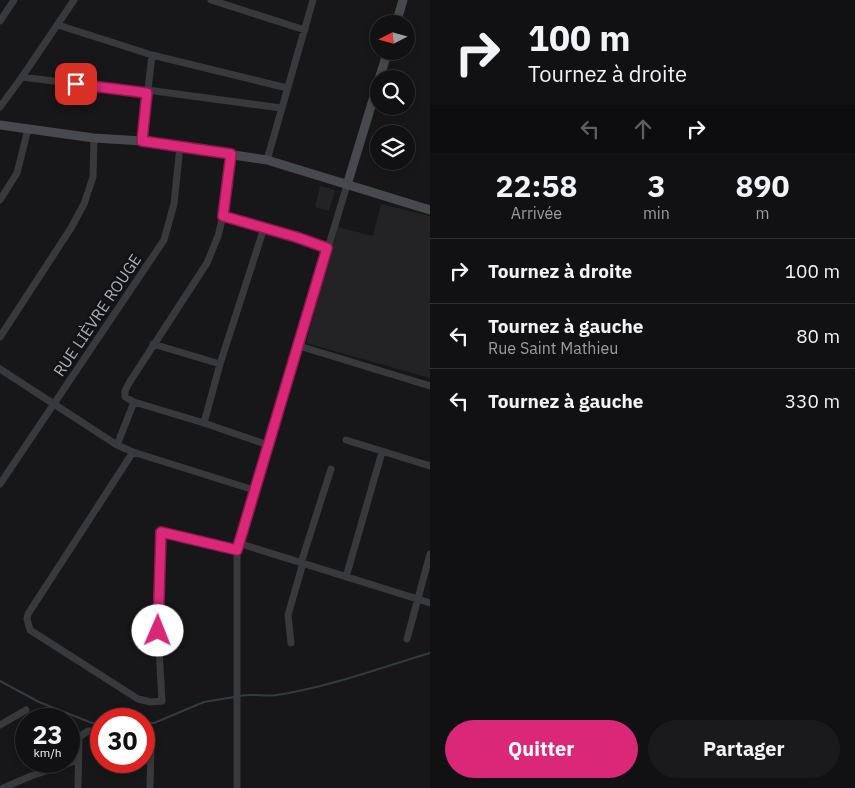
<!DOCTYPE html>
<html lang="fr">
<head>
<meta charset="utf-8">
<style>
	:root { --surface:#111113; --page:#1a1a1c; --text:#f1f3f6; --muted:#9c9da0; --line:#303133; --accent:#db2777 }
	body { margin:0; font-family:"IBM Plex Sans",sans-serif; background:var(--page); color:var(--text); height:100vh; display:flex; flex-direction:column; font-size:19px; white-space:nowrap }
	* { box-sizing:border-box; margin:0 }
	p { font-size:16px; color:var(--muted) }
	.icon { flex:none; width:28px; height:28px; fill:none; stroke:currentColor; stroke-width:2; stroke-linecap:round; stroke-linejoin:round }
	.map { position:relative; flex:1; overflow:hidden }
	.side { display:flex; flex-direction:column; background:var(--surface); width:425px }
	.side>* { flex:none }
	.banner { background:#111113; color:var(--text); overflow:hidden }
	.needle { width:32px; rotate:264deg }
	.buttons { position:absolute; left:370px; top:15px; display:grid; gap:10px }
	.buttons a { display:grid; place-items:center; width:45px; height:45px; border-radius:50%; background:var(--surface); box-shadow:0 2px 8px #0003,0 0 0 1px var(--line); font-size:25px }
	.speed { position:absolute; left:15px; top:708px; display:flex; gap:10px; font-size:25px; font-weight:700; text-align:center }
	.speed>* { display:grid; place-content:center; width:65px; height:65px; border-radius:50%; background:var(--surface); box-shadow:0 2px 8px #0003,0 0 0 1px var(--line); line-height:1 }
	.speed small { font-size:12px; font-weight:400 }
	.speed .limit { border:8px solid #d22; background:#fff; color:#111 }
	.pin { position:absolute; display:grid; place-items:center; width:42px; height:42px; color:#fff; margin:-21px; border-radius:10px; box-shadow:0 2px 8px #0006 }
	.me { position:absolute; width:55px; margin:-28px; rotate:1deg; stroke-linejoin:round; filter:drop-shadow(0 0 4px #0008) }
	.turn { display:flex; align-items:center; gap:18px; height:105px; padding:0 15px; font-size:22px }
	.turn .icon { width:65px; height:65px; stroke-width:2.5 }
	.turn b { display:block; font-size:35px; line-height:42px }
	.lanes { display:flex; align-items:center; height:48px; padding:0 15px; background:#0003; justify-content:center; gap:25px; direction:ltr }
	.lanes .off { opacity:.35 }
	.eta { display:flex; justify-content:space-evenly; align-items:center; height:85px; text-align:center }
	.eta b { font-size:30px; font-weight:800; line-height:35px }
	.cta { display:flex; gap:10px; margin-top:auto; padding:10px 15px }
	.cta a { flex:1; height:58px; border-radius:30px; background:var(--accent); color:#fff; font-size:20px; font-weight:800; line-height:58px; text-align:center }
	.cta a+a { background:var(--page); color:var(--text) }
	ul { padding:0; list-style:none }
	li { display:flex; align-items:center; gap:15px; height:65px; padding:0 15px; border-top:1px solid var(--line) }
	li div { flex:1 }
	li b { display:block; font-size:19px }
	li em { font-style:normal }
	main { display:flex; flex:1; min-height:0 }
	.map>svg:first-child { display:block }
	.built { fill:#232325 }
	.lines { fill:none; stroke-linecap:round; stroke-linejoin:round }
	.stream { stroke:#313b40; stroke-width:2 }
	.street { stroke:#38393d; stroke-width:7 }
	.secondary { stroke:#46494d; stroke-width:9 }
	.route-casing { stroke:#8e194d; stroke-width:12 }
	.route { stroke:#db2777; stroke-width:9 }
	.labels { text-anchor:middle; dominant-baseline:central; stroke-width:5; stroke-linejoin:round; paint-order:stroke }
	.street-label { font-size:16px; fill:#aaafb7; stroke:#121214 }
</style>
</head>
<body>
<main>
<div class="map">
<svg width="430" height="788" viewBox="0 0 430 788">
	<rect width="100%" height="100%" fill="#171719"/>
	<path class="built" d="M320,186L335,190L329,211L315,207Z
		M381,204L430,216V378L306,343L338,227L373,236Z"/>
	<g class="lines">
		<path class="stream" d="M0,681L39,702L92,723H101
			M239,696C253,693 265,697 277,695C329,687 380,668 430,653
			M144,723H154L204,702L234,697"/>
		<path class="street" d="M211,0L305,30
			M0,21L14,0
			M58,25L152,55
			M22,77L74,0
			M147,90L281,108
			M0,107L22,77L147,93
			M142,141L152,55L287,88
			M267,160L313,0
			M0,200L17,173L28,129
			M223,216L296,237L327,248
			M0,337L71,228L84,204L93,177L94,138
			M153,344L220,364
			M299,346L430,386
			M0,369L117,445L133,452L254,490
			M134,402L125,397V391L129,383L207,263L218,236L223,216L231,154
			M204,423L268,445
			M346,440L430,466
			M117,445L134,402L204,423L220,364L264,228
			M133,452L28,614L27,619L30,630L138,699L151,702L162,701L158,631L161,533L237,550
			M0,484L164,240L174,204L180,146
			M238,543L430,603
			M301,563L331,469
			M346,577L382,452
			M407,639L430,554
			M291,643L288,615L303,563
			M0,725L26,710
			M144,735L151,745L150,788
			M3,788L31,776L78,760
			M78,788L79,737L88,731H101
			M237,788V550L347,185"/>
		<path class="secondary" d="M396,24L403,0
			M379,79L388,51
			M0,125L94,138L142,141L267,160L430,210
			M347,185L379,80"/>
	</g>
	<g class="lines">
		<defs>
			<path id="route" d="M76,84L147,93L142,141L231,154L223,216L296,237L327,248L237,550L161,532L158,631"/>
		</defs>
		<use href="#route" class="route-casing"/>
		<use href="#route" class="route"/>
	</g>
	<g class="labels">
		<g class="street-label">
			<text transform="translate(97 315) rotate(-56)">RUE LIÈVRE ROUGE</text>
		</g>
	</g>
</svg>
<div class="buttons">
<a><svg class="needle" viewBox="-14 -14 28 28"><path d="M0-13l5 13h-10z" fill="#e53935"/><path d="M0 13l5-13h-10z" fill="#9c9da0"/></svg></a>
<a><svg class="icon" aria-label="search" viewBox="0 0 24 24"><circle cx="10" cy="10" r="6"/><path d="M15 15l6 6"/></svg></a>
<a><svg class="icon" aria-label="layers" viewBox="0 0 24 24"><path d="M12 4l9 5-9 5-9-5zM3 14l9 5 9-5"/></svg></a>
</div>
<div class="speed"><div>23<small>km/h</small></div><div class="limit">30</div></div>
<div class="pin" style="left:76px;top:84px;background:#d93025"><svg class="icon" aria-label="arrive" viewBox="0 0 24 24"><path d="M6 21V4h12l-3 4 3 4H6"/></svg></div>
<svg class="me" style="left:158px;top:631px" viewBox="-20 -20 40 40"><circle r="19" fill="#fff"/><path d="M0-13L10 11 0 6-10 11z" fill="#db2777"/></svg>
</div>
<section class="side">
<div class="banner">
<div class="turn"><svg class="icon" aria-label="right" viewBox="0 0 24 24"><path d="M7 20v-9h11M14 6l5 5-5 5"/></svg><div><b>100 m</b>Tournez à droite</div></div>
<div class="lanes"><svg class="icon off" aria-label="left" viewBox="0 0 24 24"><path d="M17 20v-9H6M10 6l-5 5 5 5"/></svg><svg class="icon off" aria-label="ahead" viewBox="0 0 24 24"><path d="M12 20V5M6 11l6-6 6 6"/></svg><svg class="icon" aria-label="right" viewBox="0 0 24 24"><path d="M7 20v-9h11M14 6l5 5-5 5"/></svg></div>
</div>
<div class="eta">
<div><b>22:58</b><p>Arrivée</p></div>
<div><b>3</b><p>min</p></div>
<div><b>890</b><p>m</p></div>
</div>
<ul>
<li><svg class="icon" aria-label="right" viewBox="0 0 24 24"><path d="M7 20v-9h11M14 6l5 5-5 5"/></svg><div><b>Tournez à droite</b></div><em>100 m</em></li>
<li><svg class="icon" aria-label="left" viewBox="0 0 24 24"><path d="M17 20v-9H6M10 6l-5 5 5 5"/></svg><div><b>Tournez à gauche</b><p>Rue Saint Mathieu</p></div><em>80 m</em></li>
<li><svg class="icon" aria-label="left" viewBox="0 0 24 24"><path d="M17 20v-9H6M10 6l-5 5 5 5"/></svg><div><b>Tournez à gauche</b></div><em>330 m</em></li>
</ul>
<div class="cta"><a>Quitter</a><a>Partager</a></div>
</section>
</main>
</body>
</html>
